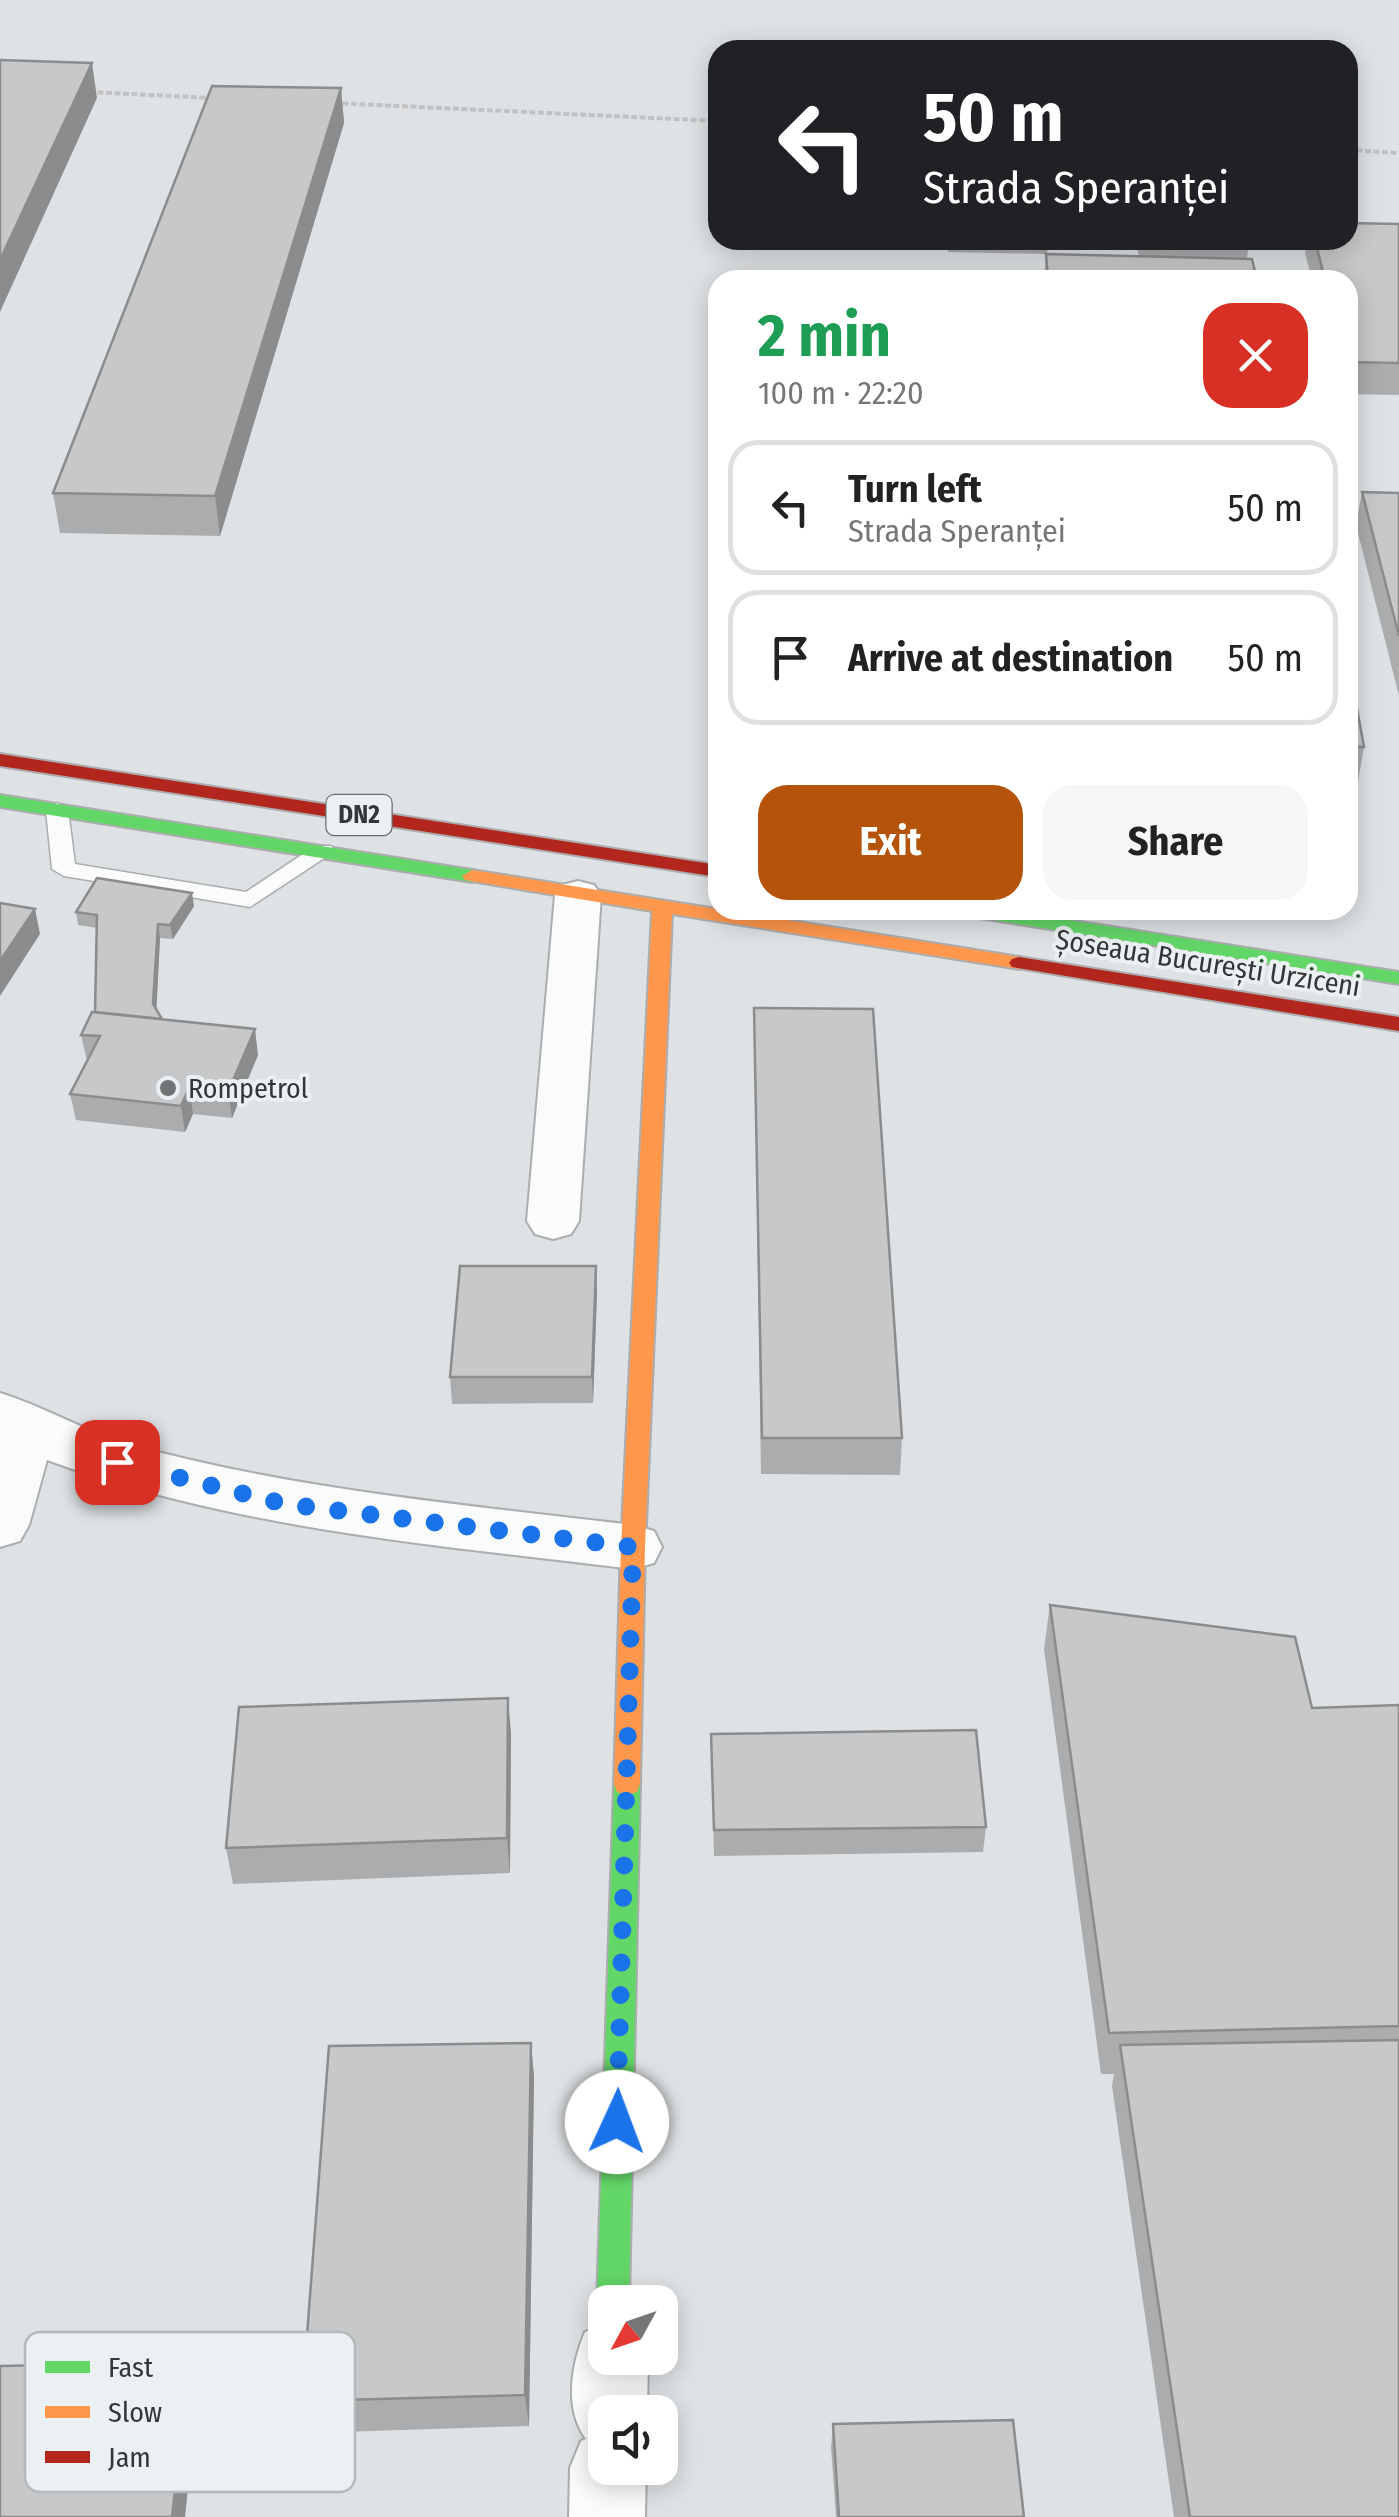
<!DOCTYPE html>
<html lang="en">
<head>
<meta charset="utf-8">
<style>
	:root { --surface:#fff; --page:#f6f6f6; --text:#222; --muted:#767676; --line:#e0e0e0; --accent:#b45309 }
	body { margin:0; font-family:"Fira Sans Condensed",sans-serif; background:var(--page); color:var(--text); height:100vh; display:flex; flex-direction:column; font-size:38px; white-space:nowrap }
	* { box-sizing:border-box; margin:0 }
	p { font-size:32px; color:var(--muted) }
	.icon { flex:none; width:55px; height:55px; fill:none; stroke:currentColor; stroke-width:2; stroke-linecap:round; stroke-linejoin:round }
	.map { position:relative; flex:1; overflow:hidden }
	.drawer { position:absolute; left:708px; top:270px; width:650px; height:650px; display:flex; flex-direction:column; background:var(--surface); border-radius:30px; box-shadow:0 5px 25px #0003 }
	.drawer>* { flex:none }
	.banner { position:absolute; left:708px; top:40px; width:650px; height:210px; border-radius:30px; box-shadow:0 5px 25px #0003; background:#202124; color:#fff; overflow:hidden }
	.needle { width:65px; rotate:230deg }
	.tools { position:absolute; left:588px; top:2285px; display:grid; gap:20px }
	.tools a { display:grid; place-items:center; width:90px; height:90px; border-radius:20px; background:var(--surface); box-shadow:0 5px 25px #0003; font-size:50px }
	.pin { position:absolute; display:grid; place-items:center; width:85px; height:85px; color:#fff; margin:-42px; border-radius:20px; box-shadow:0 5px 15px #0006 }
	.me { position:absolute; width:110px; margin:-55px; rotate:2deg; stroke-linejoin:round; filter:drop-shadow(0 0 8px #0008) }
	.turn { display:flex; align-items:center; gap:35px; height:210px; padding:0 50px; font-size:45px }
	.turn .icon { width:130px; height:130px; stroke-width:2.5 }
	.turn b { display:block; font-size:70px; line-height:85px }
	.round { display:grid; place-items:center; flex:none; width:105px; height:105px; border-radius:30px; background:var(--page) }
	.overview { display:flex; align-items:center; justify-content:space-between; height:170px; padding:0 50px }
	h1 { font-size:60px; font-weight:700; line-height:75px; color:#1e9e55 }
	.primary-button { display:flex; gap:20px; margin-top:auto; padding:20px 50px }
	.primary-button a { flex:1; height:115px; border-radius:30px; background:var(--accent); color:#fff; font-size:40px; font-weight:700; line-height:115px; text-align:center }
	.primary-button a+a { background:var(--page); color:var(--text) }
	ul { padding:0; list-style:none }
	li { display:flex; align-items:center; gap:30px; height:135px; margin:0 20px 15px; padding:0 30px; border:5px solid var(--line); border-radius:30px }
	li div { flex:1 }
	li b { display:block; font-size:38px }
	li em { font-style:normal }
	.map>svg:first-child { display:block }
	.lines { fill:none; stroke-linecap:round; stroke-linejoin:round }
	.lane-casing { stroke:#abadae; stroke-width:3 }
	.street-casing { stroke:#abadae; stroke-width:4 }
	.fast-casing { stroke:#abadae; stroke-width:4 }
	.slow-casing { stroke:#abadae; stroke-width:4 }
	.jam-casing { stroke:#abadae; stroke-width:4 }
	.path { stroke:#c2c2c3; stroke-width:4; stroke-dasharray:6 2.5; stroke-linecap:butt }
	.lane { fill:#fafbfb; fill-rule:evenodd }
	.street { fill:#fafbfb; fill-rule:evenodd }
	.fast { fill:#63d668; fill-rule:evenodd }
	.slow { fill:#ff974d; fill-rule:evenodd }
	.jam { fill:#b3261e; fill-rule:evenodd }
	.wall { fill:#aaacad }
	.shaded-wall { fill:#8b8c8d }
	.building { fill:#c6c8c9; stroke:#8b8c8d; stroke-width:2.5 }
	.route { stroke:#1a73e8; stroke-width:18; stroke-dasharray:0 32.4 }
	.poi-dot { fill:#707274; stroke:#ebf1f2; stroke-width:4 }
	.labels { text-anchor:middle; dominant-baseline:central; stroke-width:8; stroke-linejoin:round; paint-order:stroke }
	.shield { fill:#ebf1f2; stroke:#6b6e6f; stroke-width:2.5 }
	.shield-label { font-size:25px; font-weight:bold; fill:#343637 }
	.street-label { font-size:28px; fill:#343637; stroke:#ebf1f2 }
	.poi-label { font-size:28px; fill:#343637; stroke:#ebf1f2; text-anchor:start }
	.key { fill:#ebf1f2; stroke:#b4b9ba; stroke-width:2.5 }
	.key-label { font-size:28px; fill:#343637 }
</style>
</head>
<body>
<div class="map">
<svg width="1399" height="2517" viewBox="0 0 1399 2517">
	<rect width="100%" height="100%" fill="#dfe2e4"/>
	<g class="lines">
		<defs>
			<path id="lane" d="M57,803L68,810L75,864L246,892L315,846H331L335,851L250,907L64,876L52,869L46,810Z"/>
			<path id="street" d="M578,881L594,885L601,895L579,1221L571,1234L553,1239L535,1234L527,1221L555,895L562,885Z
				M0,1393C46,1407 87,1433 135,1446C297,1490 466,1505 633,1525L654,1531L662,1547L654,1563L633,1569C436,1545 234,1529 47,1460L29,1525L20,1541L0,1547Z
				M605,2324V2358H648L647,2412H605V2468H646L645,2517H569L570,2468L581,2441L586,2439C564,2409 571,2365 585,2332Z"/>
			<path id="fast" d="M0,795L472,870L482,876L472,882L0,807Z
				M957,910H1005L1399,972V984L967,916Z
				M627,1773L637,1776L640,1784L629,2302H605V2314L597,2302L614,1784L617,1776Z"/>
			<path id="slow" d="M472,870L1019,957L1029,963L1019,969L672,914L645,1547L640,1784L637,1792L627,1795L617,1792L614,1784L621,1547L652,911L465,880L462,876Z"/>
			<path id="jam" d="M0,754L718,865V877L0,766Z
				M1019,957L1399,1017V1031L1012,967L1009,963L1012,959Z"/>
		</defs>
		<use href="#lane" class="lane-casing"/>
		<use href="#street" class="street-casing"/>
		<use href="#fast" class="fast-casing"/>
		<use href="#slow" class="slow-casing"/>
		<use href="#jam" class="jam-casing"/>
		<path class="path" d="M89,92L212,98
			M334,103L718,121
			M1348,150L1399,153"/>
		<use href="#lane" class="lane"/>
		<use href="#street" class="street"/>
		<use href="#fast" class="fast"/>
		<use href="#slow" class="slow"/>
		<use href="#jam" class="jam"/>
	</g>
	<path class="wall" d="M341,88L344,123L220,536L60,533L53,493Z
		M1399,224V395L1348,394V280H1312L1305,253L1307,240H1348Z
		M947,240H1048L1047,254L948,252Z
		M1136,240H1249L1247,259L1257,280H1044L1046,254L1139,257Z
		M1362,492L1399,493V696L1356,525Z
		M1348,659L1364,747L1358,782L1348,781Z
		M194,906L173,939L160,938L156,1010L162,1019L258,1055L232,1118L193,1114L185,1132L76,1120L70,1094L87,1061L81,1035L95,1012L97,928L78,925L76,912Z
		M754,1008L902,1438L900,1475L761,1474Z
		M597,1292L593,1403L452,1404L450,1377Z
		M1050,1605L1312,1708L1399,1705V2517H1174L1112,2086L1114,2074H1101L1044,1649Z
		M511,1733L510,1873L233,1884L226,1848Z
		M711,1734L986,1827L983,1852L714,1856Z
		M531,2043L534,2077L529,2426L309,2433L302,2401Z
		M833,2424L1024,2517H836L831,2447Z"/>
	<path class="shaded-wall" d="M92,63L97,98L0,312V260Z
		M341,88L344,123L220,536L215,496Z
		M192,893L194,906L173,939L170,925Z
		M35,909L40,934L0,996V961Z
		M158,924L160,938L156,1018L153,1004Z
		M255,1029L258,1055L232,1118L228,1092Z
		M189,1088L193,1114L185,1132L181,1106Z
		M596,1266L597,1292L593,1403L592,1377Z
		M508,1698L511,1733L510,1873L507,1838Z
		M531,2043L534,2077L529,2426L525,2395Z
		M189,2362L198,2393L185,2517H172Z"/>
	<path class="building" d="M0,60L92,63L0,260Z
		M212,86L341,88L215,496L53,493Z
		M1348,223L1399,224V363L1348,362V280H1325L1315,240H1348Z
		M1180,240H1249V242Z
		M1046,254L1252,259L1257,280H1048Z
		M1362,492L1399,493V636Z
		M1348,659L1364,747L1348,746Z
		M97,878L192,893L170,925L158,924L153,1004L162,1019L95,1012L97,915L76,912Z
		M0,903L35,909L0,961Z
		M754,1008L873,1009L902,1438H762Z
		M92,1012L255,1029L228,1092L189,1088L181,1106L70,1094L100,1036L81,1035Z
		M460,1266H596L592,1377H450Z
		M1050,1605L1295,1637L1312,1708L1399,1705V2026L1109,2033Z
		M508,1698L507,1838L226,1848L239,1707Z
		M976,1730L986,1827L714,1830L711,1734Z
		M1399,2040V2517H1190L1120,2045Z
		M531,2043L525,2395L302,2401L329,2046Z
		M189,2362L172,2517H0V2366Z
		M1013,2420L1024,2517H839L833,2424Z"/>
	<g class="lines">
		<path class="route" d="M117,1462L285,1504L633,1547L617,2122"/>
	</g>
	<circle class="poi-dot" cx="168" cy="1088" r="10"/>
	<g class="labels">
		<rect class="shield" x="326.5" y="795" width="65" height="40" rx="8"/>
		<g class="shield-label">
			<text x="359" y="815">DN2</text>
		</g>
		<g class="street-label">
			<text transform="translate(1208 963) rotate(9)">Șoseaua București Urziceni</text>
		</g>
		<g class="poi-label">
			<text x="188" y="1088">Rompetrol</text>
		</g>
	</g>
	<rect x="25" y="2332" width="330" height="160" rx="15" class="key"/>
	<rect x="45" y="2361" width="45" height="12" fill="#63d668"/>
	<rect x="45" y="2406" width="45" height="12" fill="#ff974d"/>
	<rect x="45" y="2451" width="45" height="12" fill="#b3261e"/>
	<g class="key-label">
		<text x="108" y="2377">Fast</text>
		<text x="108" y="2422">Slow</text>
		<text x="108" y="2467">Jam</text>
	</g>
</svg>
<div class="tools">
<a><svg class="needle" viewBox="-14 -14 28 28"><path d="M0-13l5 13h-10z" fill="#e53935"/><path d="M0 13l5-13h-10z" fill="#767676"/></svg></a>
<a><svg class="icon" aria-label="sound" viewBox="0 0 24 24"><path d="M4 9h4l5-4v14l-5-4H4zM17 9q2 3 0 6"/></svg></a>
</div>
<div class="pin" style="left:117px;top:1462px;background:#d93025"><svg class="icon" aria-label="arrive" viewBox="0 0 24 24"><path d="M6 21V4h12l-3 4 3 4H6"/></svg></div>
<svg class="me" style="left:617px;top:2122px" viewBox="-20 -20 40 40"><circle r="19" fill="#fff"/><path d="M0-13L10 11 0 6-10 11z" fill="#1a73e8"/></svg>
<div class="banner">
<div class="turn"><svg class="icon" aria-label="left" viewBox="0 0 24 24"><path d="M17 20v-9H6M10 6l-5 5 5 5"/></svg><div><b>50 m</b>Strada Speranței</div></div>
</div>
<section class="drawer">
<div class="overview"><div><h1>2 min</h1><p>100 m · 22:20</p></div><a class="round" style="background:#d93025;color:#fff"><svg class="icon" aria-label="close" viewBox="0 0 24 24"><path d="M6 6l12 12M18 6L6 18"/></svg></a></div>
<ul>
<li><svg class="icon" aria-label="left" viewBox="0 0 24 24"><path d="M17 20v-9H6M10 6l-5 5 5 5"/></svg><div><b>Turn left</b><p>Strada Speranței</p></div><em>50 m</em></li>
<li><svg class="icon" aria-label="arrive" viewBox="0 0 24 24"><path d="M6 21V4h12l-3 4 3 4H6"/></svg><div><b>Arrive at destination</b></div><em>50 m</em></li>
</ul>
<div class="primary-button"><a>Exit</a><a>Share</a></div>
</section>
</div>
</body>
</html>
